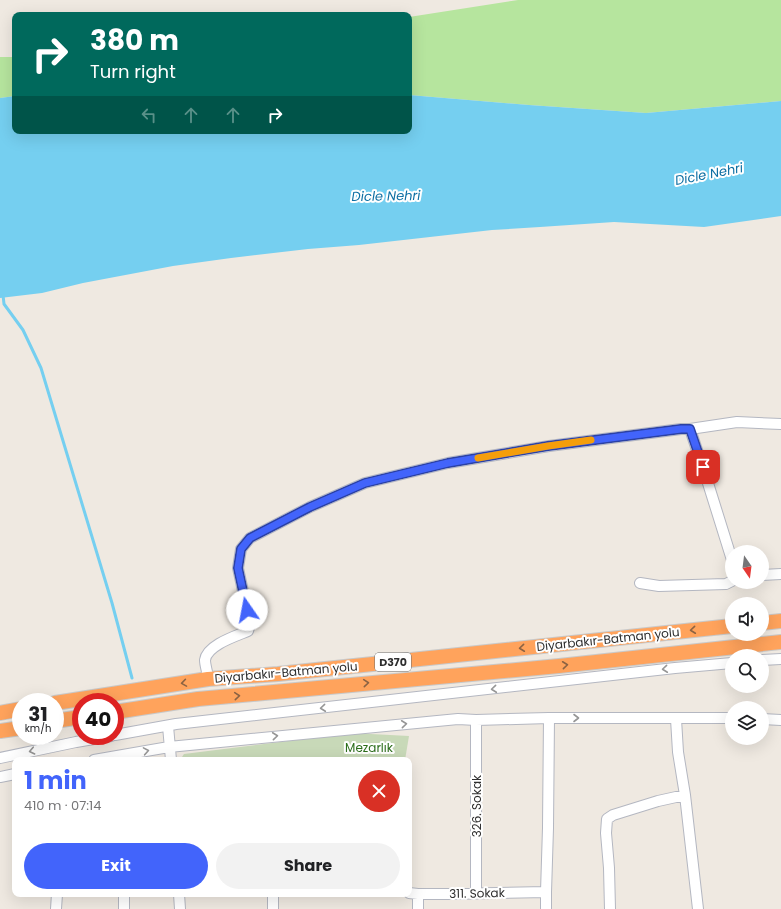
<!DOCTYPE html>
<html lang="en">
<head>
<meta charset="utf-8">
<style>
	:root { --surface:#fff; --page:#f2f2f2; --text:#202124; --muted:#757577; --accent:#4264fb }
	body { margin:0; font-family:Poppins,sans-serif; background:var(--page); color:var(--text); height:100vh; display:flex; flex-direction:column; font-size:15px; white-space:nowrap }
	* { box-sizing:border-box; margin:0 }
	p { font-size:13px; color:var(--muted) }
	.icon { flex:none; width:22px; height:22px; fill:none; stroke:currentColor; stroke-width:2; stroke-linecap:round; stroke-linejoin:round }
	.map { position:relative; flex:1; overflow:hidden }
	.side { position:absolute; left:12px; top:757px; width:400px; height:140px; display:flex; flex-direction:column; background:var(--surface); border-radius:8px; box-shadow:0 4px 16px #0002 }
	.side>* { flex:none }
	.hud { position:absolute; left:12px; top:12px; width:400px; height:122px; border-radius:8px; box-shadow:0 4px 16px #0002; background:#00695c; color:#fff; overflow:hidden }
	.needle { width:26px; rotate:166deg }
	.fabs { position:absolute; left:725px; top:545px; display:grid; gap:8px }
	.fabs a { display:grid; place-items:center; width:44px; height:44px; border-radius:50%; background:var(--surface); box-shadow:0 4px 16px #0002; font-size:20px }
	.speed { position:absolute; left:12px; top:693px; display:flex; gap:8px; font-size:20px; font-weight:700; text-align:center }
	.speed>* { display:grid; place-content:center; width:52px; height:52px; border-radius:50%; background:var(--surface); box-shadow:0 4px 16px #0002; line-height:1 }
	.speed small { font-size:10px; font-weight:400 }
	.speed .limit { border:6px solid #d22; background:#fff; color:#111 }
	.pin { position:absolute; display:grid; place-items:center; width:34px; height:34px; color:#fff; margin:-17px; border-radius:8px; box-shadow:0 2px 6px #0006 }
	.me { position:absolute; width:44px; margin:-22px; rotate:348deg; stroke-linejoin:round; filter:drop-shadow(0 0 3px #0008) }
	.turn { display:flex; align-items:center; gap:14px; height:84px; padding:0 12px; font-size:18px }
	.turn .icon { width:52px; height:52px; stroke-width:2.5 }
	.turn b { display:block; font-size:28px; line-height:34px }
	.lanes { display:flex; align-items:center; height:38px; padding:0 12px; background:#0003; justify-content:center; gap:20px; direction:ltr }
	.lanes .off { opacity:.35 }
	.round { display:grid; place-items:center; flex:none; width:42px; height:42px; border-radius:21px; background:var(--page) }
	.overview { display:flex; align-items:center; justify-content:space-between; height:68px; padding:0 12px }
	h1 { font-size:24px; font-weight:700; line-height:30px; color:var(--accent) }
	.cta { display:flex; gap:8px; margin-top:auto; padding:8px 12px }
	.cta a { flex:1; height:46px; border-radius:24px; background:var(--accent); color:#fff; font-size:16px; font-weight:700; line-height:46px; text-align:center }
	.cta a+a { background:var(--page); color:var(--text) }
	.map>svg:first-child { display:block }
	.green { fill:#b6e59e }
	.cemetery { fill:#c8d9b8 }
	.water { fill:#75cff0 }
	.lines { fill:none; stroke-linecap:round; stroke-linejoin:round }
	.stream { stroke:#75cff0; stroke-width:3 }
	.minor-casing { stroke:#b4b7c1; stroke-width:12 }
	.highway-casing { stroke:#c9c9c9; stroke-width:16 }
	.minor { stroke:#fff; stroke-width:10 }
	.highway { stroke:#ffa35c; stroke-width:14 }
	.oneway { stroke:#8c6343 }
	.oneway2 { stroke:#969696 }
	.route-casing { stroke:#2b41a3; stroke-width:10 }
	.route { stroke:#4264fb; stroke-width:7 }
	.slow { stroke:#f59e0b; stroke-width:7 }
	.labels { text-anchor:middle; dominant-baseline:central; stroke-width:4; stroke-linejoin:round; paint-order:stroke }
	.shield { fill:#fff; stroke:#6d6d6d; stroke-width:1 }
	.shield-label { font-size:11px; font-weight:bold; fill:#2e2e2e }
	.street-label { font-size:12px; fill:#2e2e2e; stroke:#fff }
	.park-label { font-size:12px; fill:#2c6e1b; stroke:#fff }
	.water-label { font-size:13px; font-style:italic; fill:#0d6fa3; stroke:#fff }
</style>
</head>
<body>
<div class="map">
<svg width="781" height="909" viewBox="0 0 781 909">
	<rect width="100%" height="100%" fill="#efe9e1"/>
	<path class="green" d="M518,0H781V101L646,113L529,105L409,95V17Z
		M0,57H15V96L0,98Z"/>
	<path class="cemetery" d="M352,733L409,736L405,760H180L184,754Z"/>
	<path class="water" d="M409,95L529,105L646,113L781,101V216L704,227L614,222L540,227L492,230L359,245L308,249L231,258L173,266L83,283L42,293L0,298V98L15,96V131H409Z"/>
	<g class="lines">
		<path class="stream" d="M3,295L4,304L23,330L41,368L112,603L132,678"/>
		<defs>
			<path id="minor" d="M690,429L707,480L732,560
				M762,575L781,574
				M640,583L659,586L726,584L732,581
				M762,660L781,659
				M208,679C208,673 205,666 205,660C207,645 236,636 248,631L250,624L238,568L241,549L250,538L310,507L365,483L448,463L549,446L681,429H690L737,422L781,424
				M676,719L678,752L685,795L698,909
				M762,719L781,720
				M476,720V893
				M168,726L171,760
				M115,735L176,724L675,668L732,663
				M0,758L76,742L111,736
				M94,760L169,747L458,719L476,720L549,718H732
				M0,777L15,774
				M409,893L418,894H449L546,892
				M124,894V909
				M179,894L180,909
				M418,894V909
				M56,909L57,894
				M273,909V894
				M546,909V892L548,828L549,718
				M610,909L609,868L606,833L607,819L613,815L658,801L685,795"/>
			<path id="highway" d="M762,623L781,621
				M55,703L208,679L278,674L732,626
				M115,712L198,699L559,666L781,642
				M0,713L21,709
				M55,721L81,717
				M0,731L21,728"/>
		</defs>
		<use href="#minor" class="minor-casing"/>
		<use href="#highway" class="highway-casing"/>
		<use href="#minor" class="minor"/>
		<use href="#highway" class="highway"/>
	</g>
	<defs><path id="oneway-chevron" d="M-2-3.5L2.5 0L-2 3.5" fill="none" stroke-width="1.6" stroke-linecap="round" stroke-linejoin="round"/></defs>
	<g class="oneway">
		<use href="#oneway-chevron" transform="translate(693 630) rotate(174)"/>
		<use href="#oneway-chevron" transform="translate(522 648) rotate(174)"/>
		<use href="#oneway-chevron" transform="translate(565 665) rotate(-6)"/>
		<use href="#oneway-chevron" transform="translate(184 683) rotate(171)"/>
		<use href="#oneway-chevron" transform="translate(366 683) rotate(-5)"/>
		<use href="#oneway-chevron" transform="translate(237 696) rotate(-5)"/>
	</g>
	<g class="oneway2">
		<use href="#oneway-chevron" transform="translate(665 669) rotate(174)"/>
		<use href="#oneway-chevron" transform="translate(494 689) rotate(174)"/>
		<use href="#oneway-chevron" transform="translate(323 708) rotate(174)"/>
		<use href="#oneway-chevron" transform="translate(576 718)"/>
		<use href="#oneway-chevron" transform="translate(404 724) rotate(-6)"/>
		<use href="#oneway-chevron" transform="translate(275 736) rotate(-6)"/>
		<use href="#oneway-chevron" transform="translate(32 751) rotate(168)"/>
		<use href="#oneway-chevron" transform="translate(146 751) rotate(-10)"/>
	</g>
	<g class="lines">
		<defs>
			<path id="route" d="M247,610L238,568L241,549L250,538L310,507L365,483L448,463L548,446L681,429H690L703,467"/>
		</defs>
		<use href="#route" class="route-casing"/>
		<use href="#route" class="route"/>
		<path class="slow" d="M478,458L548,446L591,440"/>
	</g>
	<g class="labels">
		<rect class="shield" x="375" y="653" width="36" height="18" rx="3"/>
		<g class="shield-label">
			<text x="393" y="662">D370</text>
		</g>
		<g class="street-label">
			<text transform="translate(608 639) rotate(-6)">Diyarbakır-Batman yolu</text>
			<text transform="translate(286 672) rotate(-5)">Diyarbakır-Batman yolu</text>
			<text transform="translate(476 806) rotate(-90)">326. Sokak</text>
			<text transform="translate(477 893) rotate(-1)">311. Sokak</text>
		</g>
		<g class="park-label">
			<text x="369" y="747">Mezarlık</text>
		</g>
		<g class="water-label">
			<text transform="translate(709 174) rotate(-11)">Dicle Nehri</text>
			<text transform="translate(386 196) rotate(-1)">Dicle Nehri</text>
		</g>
	</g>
</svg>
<div class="fabs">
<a><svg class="needle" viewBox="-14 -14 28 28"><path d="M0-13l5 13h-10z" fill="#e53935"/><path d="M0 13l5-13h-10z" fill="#757577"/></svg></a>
<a><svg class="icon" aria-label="sound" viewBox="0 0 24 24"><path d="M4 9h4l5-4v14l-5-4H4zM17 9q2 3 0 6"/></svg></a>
<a><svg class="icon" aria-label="search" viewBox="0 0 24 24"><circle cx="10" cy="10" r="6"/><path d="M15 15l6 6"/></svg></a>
<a><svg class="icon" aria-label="layers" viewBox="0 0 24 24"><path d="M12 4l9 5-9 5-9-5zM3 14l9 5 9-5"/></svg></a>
</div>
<div class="speed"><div>31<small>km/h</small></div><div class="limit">40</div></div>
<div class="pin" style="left:703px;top:467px;background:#d93025"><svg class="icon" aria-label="arrive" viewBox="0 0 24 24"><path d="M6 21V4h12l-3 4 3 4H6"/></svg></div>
<svg class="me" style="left:247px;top:610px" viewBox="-20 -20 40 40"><circle r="19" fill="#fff"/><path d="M0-13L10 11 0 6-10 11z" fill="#4264fb"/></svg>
<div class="hud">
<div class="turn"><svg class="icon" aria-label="right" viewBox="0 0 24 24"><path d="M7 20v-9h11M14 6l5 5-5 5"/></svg><div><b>380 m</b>Turn right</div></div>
<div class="lanes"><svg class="icon off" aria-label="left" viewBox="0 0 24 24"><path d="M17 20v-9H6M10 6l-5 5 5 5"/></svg><svg class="icon off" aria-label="ahead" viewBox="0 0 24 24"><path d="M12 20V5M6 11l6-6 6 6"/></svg><svg class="icon off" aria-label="ahead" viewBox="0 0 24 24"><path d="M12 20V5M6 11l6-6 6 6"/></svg><svg class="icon" aria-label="right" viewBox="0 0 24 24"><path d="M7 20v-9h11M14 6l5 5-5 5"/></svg></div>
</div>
<section class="side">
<div class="overview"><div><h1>1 min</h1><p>410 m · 07:14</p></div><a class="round" style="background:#d93025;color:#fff"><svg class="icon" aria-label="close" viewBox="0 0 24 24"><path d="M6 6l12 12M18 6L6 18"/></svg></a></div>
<div class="cta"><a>Exit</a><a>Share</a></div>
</section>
</div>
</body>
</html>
